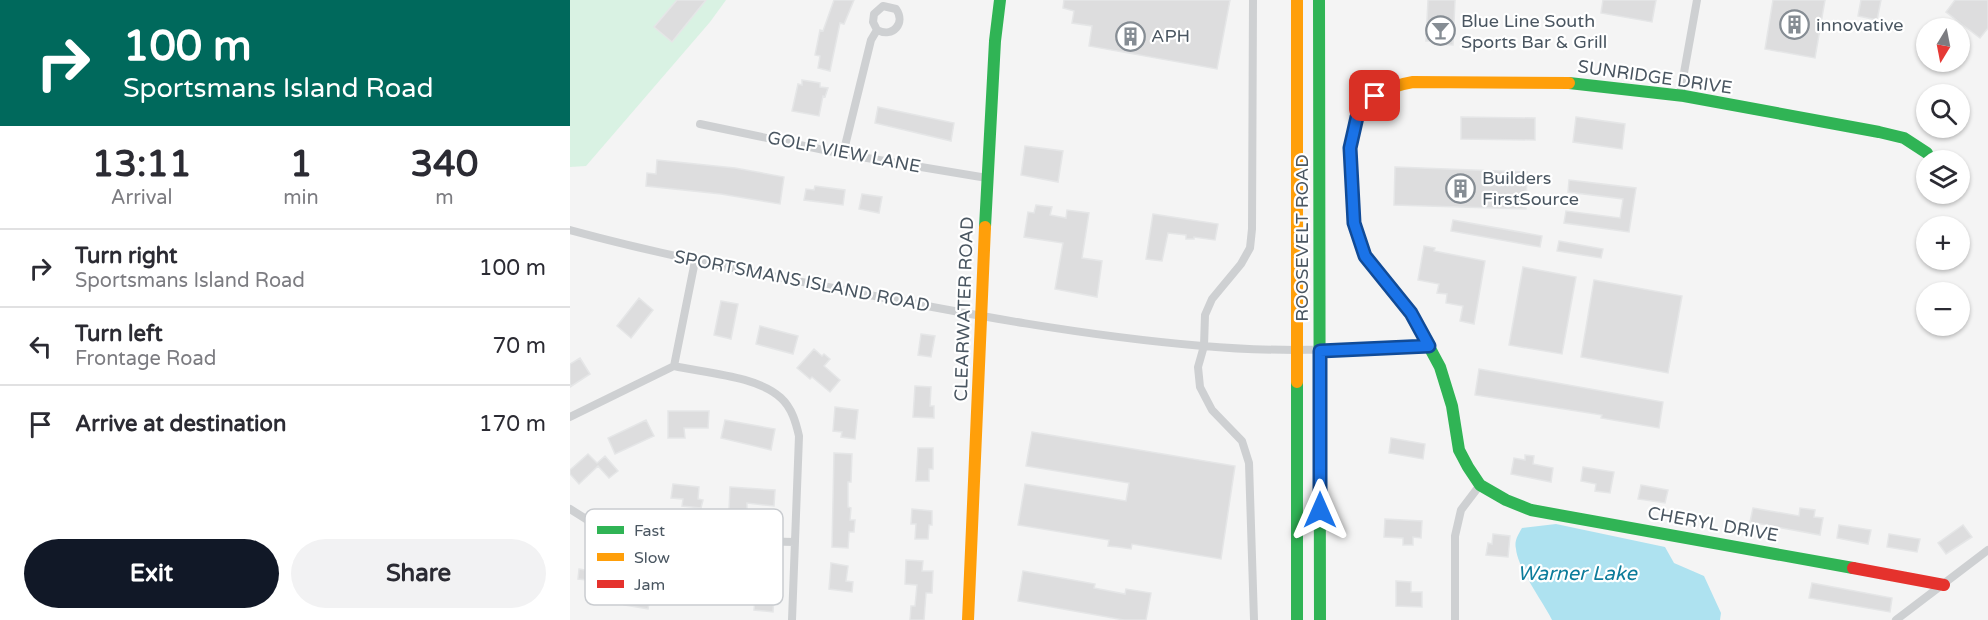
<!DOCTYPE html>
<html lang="en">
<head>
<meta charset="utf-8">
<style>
	:root { --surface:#fff; --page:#f2f2f3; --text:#2b2b33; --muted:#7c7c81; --line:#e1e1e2; --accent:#111827 }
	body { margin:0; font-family:"Varela Round",sans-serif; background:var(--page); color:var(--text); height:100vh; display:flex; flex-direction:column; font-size:22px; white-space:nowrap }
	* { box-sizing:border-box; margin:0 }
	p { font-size:20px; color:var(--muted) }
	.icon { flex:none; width:33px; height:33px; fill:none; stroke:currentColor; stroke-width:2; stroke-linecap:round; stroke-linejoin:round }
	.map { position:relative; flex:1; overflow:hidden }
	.panel { display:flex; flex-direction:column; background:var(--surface); width:570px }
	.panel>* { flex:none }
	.banner { background:#00695c; color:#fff; overflow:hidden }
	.needle { width:39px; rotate:190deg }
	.tools { position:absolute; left:1346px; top:18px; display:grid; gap:12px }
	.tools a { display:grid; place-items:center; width:54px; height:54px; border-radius:50%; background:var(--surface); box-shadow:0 2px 4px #0004; font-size:30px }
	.pin { position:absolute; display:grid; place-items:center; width:51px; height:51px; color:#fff; margin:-26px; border-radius:12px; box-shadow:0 3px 9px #0006 }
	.me { position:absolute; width:66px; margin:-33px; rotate:0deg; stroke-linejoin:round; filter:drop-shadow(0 0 4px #0008) }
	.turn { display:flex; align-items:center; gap:21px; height:126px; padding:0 24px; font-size:27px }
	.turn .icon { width:78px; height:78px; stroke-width:2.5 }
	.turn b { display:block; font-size:42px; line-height:51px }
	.eta { display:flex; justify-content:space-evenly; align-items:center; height:102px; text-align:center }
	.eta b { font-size:36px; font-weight:700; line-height:42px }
	.button { display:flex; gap:12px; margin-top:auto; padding:12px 24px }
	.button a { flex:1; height:69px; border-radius:36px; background:var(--accent); color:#fff; font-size:24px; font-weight:700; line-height:69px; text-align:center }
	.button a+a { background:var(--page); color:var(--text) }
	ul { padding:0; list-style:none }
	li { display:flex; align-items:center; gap:18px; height:78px; padding:0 24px; border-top:2px solid var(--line) }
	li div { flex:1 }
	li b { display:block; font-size:22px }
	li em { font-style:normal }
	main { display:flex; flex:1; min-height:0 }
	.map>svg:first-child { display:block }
	.green { fill:#d9f2e3 }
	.water { fill:#aee2f0 }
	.building { fill:#ddddde; stroke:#e5e6e7; stroke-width:1.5 }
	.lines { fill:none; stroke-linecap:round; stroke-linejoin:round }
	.street { stroke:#ced0d2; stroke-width:8 }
	.fast { stroke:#30b455; stroke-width:12 }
	.slow { stroke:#ff9f0a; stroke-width:12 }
	.jam { stroke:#e5322d; stroke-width:12 }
	.route-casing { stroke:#114b97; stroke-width:15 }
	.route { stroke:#1a73e8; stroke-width:10 }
	.labels { text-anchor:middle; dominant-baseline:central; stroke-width:4.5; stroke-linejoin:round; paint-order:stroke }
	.poi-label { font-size:18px; fill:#4a5661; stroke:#fff; text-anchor:start }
	.street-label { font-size:18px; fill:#4a5661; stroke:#fff }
	.water-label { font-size:20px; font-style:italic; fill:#0c7c9b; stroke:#fff }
	.key { fill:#fff; stroke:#c9ccd0; stroke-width:1.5 }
	.key-label { font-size:16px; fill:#4a5661 }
</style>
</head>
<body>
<main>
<section class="panel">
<div class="banner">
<div class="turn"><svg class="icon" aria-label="right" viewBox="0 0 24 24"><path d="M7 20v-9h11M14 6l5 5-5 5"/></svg><div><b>100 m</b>Sportsmans Island Road</div></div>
</div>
<div class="eta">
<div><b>13:11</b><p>Arrival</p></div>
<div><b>1</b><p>min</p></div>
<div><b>340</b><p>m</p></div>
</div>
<ul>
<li><svg class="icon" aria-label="right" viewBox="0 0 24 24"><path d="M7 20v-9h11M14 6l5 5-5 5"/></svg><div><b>Turn right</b><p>Sportsmans Island Road</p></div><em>100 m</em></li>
<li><svg class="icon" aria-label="left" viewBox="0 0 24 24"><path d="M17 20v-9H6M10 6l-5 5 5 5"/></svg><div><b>Turn left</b><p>Frontage Road</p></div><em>70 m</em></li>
<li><svg class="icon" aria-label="arrive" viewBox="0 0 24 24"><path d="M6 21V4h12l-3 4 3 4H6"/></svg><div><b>Arrive at destination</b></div><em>170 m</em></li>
</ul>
<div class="button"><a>Exit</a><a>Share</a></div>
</section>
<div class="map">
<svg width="1418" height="620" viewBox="0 0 1418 620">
	<rect width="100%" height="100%" fill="#f4f4f4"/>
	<path class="green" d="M0,0H156L140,22L16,166L0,167Z"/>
	<path class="water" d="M986,524L1095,547L1104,563L1134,576L1151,613L1150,620H982C973,602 948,569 946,549C944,541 948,535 952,528Z"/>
	<path class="building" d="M107,0H136L102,42L84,27Z
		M264,0H284L274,24L270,23L260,71L248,68L250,56L245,55L250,30L253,31Z
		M494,0H660L647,69L519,46L522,26L502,23L504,11L493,8Z
		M858,0H885L883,45L869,44L870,41H856Z
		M1033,0H1086L1082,22L1031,13Z
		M1203,0H1255L1245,58L1195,49Z
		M1291,0H1311L1307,20L1288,16Z
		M1385,0H1418V28L1410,38L1376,12Z
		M232,80L250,83V87L258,88L255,97L253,96L249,116L222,111L228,84L232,85Z
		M308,107L384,123L381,141L305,123Z
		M891,117L965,118V140L891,139Z
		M1006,117L1055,124L1052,149L1003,142Z
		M455,146L493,151L488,182L451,175Z
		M87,160L165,168L214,177L210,204L151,194L76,186L77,173L86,174Z
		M825,167L957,172L956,209L824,205Z
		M999,180L1066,188L1059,232L994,223L996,211L1050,218L1053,199L998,192Z
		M245,186L275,190L273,205L234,200L236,189L244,190Z
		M292,194L312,197L309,213L289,209Z
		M466,205L482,207L480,215L496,218L497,210L519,213L512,258L532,261L527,297L485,289L493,243L454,237L458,212L464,213Z
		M583,214L648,224L645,240L624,237V239H616V235L598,233L592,261L576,259Z
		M883,220L972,236L970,247L881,231Z
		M989,241L1033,249L1031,258L987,251Z
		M854,246L865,248L864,251L915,261L904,324L890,321L893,306L876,303L877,294L867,293L869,284L848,280Z
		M953,267L1006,277L992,354L939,345Z
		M1024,280L1112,296L1098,373L1011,357Z
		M69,298L83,310L61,338L47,326Z
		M151,301L168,304L161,339L144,335Z
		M190,326L228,336L223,354L186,344Z
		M351,334L365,336L361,357L348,355Z
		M244,349L252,356L254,354L260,359L254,366L270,380L260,392L242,377L240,379L227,368Z
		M10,358L20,374L0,387V364Z
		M909,369L1093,402L1089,428L1031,418L1032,415L905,395Z
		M345,386L361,387L360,406H364V418L343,417Z
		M265,407L288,410L285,439L271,437L272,432L263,431Z
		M98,411H139L138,428H114L115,438H98Z
		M76,420L84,436L45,454L38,438Z
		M155,420L205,429L201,450L151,438Z
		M462,432L665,466L651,559L562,544L561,549L548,547L538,546L539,540L448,525L455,484L556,501L559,483L456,466Z
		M821,438L855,444L853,459L819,453Z
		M348,448H363V469H359V481H346Z
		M264,453L282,454L281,482H278V507L281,508L280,520H285L284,532H279L278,548L262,547Z
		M18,454L27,463L35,456L48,471L39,478L28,466L9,484L0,474V470Z
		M955,455L964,456L963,464L983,468L981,482L941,474L944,458L955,460Z
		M1013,467L1044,472L1040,493L1025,491L1026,484L1011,481Z
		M103,484L129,487L128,499L133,500L131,508L112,506L113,499L101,498Z
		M1071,485L1098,490L1095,503L1068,499Z
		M160,487L205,490L204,506L177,503V511L159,510Z
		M1183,508L1229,516L1230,508L1245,510L1244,517L1253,518L1250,535L1180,522Z
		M342,509L362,511V525H359L358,539H345L346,524H341Z
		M815,519L852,521L851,538L843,537V545H833V538L814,537Z
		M1269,525L1301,530L1298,544L1267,538Z
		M1393,525L1402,537L1376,554L1368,543Z
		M923,534L940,536L938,557L916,555L918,543L922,544Z
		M1319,534L1350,539L1347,552L1317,547Z
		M336,560L353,561L352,571H363L362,593H356L354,620H340L341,606H345L347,585L335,584Z
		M261,563L278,566L276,581L283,582L282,592L259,589Z
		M9,569L28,572L26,581L8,579Z
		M453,571L525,584L524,588L555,594L556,589L581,593L576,620H554L448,601Z
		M63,573L84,577L78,609L54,605L57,589H60Z
		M111,574L156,581V577L192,580L191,595L204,597L203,612L184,610L185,599L155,596V594L134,591L133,600L108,596Z
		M826,581L841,582V592H852V607L826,606Z
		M1242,583L1322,598L1320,612L1239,598Z"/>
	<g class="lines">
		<path class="street" d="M683,0L682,229L680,248L671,264L642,299L635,315L634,346L628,367L630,387L642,410L672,441L679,463L684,620
			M1110,95L1127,0
			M130,124L273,154L417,178
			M273,154L301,40L307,30L303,22L304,14L313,6L326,9C336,23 323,38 307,30
			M0,230C92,255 185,273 279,291C396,314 514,336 633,346C709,353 784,349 859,346
			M104,366C135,373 188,376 211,398C222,408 226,423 229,436L222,620
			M104,366L125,261
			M0,417L104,366
			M0,509L24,524L70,538L225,542
			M885,620V536L891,510L910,485
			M1326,620L1418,550"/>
		<path class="fast" d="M749,0L750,620
			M999,83L1114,96L1309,132L1334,138L1357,153
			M783,209L784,223L795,256L841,313L870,367L882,406L889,450L898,467L910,485L936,500L961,510L1283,568
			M415,227L425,41L430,0
			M727,382V620"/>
		<path class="slow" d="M727,0V382
			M783,209C780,152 769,94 843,82L999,83
			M398,620L415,227"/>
		<path class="jam" d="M1283,568L1374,585"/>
	</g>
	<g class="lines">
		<defs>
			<path id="route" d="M750,510V351L859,346L841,313L795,256L784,223L780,148L787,117L805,96"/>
		</defs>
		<use href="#route" class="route-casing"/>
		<use href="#route" class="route"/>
	</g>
	<defs>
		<symbol id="building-ring" viewBox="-11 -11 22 22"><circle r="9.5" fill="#fff" stroke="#868d94" stroke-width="1.5"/><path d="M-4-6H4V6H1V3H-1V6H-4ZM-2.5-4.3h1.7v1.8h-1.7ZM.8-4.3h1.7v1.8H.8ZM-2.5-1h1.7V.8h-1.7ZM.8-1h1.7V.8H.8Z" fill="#868d94"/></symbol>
		<symbol id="bar-ring" viewBox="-11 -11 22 22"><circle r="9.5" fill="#fff" stroke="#868d94" stroke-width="1.5"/><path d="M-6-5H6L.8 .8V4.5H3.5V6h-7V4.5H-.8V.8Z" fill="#868d94"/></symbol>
	</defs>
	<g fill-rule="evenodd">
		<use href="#building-ring" x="1208" y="8" width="33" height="33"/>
		<use href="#bar-ring" x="854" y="14" width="33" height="33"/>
		<use href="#building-ring" x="544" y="20" width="33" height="33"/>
		<use href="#building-ring" x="874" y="172" width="33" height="33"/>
	</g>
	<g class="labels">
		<g class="poi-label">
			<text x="891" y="21">Blue Line South<tspan x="891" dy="21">Sports Bar &amp; Grill</tspan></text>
			<text x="1246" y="25">innovative</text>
			<text x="581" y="36">APH</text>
			<text x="912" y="178">Builders<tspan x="912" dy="21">FirstSource</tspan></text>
		</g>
		<g class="street-label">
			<text transform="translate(1085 77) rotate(8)">SUNRIDGE DRIVE</text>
			<text transform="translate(274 152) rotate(11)">GOLF VIEW LANE</text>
			<text transform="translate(732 238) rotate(-90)">ROOSEVELT ROAD</text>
			<text transform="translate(232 281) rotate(11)">SPORTSMANS ISLAND ROAD</text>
			<text transform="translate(394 309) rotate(-88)">CLEARWATER ROAD</text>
			<text transform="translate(1143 524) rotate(10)">CHERYL DRIVE</text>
		</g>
		<g class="water-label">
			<text x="1007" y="574">Warner Lake</text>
		</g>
	</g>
	<rect x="15" y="509" width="198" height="96" rx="9" class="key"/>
	<rect x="27" y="526" width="27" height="8" fill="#30b455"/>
	<rect x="27" y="553" width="27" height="8" fill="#ff9f0a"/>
	<rect x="27" y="580" width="27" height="8" fill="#e5322d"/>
	<g class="key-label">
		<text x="64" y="536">Fast</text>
		<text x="64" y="563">Slow</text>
		<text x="64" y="590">Jam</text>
	</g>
</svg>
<div class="tools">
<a><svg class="needle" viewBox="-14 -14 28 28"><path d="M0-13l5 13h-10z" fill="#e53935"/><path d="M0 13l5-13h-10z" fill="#7c7c81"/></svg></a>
<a><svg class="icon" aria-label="search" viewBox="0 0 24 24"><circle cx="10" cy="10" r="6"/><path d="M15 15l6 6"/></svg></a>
<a><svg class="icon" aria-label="layers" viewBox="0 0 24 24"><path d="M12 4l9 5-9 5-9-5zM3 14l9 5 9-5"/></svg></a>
<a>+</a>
<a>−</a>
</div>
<div class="pin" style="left:805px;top:96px;background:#d93025"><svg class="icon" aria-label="arrive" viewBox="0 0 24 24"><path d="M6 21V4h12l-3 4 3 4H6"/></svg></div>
<svg class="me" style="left:750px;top:510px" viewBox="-20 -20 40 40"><path d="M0-17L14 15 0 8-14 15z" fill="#1a73e8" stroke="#fff" stroke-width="4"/></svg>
</div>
</main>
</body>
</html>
